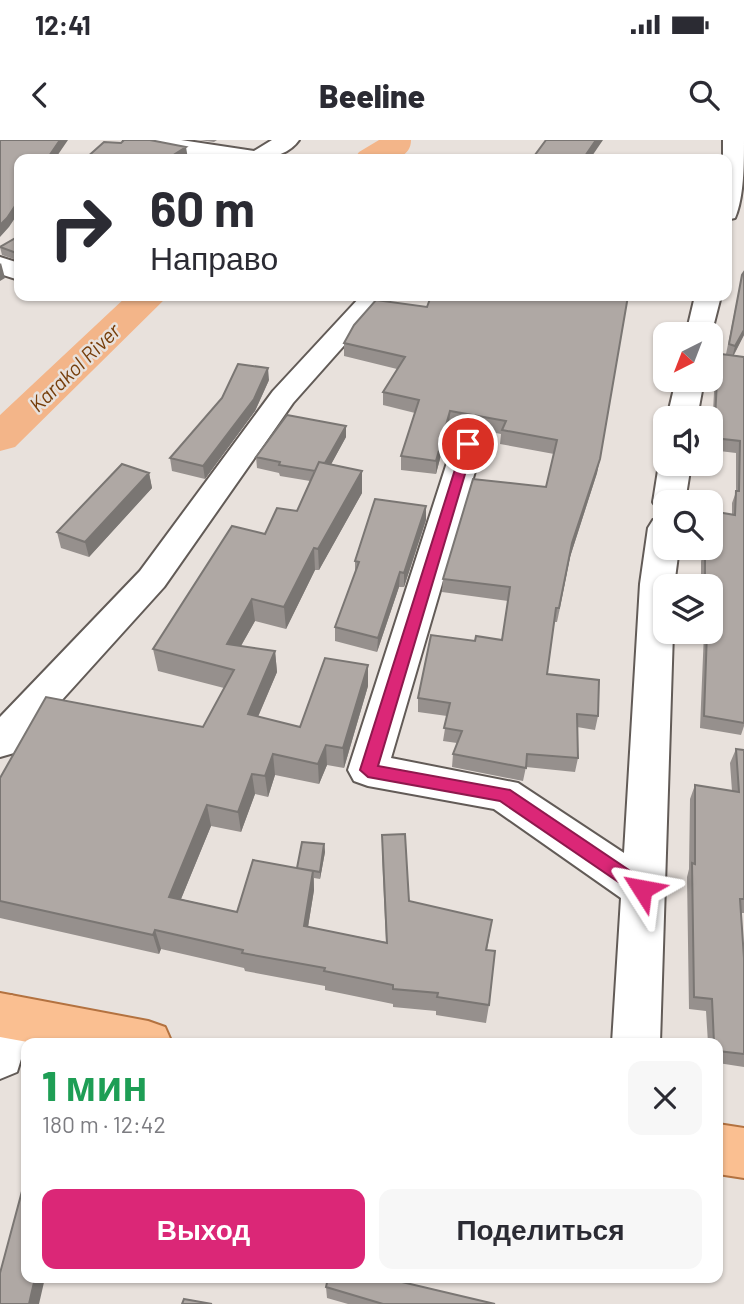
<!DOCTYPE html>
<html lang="ru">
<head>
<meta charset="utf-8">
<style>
	:root { --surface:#fff; --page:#f7f7f7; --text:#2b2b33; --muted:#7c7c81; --accent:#db2777 }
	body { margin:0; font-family:Barlow,sans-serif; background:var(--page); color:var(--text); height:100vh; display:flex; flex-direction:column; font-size:26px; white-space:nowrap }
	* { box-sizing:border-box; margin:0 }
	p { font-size:23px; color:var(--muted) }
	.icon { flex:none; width:38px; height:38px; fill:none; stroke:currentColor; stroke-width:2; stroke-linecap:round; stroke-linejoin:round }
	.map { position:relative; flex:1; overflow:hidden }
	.details { position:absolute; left:21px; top:898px; width:702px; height:245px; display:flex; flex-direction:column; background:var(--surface); border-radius:14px; box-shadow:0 2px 5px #0004 }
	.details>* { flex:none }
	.top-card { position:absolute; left:14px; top:14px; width:718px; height:147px; border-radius:14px; box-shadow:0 2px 5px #0004; background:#fff; color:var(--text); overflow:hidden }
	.needle { width:46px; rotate:222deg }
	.fabs { position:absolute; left:653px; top:182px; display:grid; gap:14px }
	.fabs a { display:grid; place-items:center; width:70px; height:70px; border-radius:14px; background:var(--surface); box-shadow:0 2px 5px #0004; font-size:35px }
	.pin { position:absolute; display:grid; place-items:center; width:60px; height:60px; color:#fff; margin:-30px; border:4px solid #fff; border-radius:50%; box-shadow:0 2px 7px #0007 }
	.me { position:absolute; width:77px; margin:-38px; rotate:304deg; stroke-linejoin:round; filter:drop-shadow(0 0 5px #0008) }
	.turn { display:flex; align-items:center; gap:24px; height:147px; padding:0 21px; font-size:32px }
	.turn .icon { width:91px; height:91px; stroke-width:2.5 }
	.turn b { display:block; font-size:49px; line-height:60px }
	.round { display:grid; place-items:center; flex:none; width:74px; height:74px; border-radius:14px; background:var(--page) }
	.overview { display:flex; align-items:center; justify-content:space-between; height:119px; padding:0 21px }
	h1 { font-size:42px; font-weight:800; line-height:52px; color:#1e9e55 }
	.action { display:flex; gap:14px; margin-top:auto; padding:14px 21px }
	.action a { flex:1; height:80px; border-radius:14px; background:var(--accent); color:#fff; font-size:28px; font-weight:800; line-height:80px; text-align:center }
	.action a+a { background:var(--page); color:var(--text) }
	.status { display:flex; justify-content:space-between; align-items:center; height:49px; padding:0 35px; background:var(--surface); direction:ltr }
	.status svg { height:19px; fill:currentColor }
	header { display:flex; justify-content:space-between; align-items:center; height:91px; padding:0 21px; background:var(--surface); font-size:32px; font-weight:800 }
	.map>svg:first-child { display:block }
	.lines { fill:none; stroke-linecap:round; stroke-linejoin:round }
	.river { fill:#f3b589; fill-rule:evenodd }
	.minor-casing { stroke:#625b57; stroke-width:4 }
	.major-casing { stroke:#b37240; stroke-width:4 }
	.minor { fill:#fff; fill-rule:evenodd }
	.major { fill:#fabf91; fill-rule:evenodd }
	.wall { fill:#96908d }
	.shaded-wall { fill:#7a7673 }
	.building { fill:#afa8a4; stroke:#7a7673; stroke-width:2 }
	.route { fill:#db2777; stroke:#8e194d; stroke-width:2 }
	.labels { text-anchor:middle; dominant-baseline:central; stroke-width:5; stroke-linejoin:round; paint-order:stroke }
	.far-water-label { font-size:21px; font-style:italic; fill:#763e0b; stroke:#e8e1dc }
</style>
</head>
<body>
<div class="status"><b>12:41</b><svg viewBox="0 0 49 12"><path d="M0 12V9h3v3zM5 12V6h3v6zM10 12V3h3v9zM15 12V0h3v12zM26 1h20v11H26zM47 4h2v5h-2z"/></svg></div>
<header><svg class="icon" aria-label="back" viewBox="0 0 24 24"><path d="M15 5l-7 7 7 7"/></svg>Beeline<svg class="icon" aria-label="search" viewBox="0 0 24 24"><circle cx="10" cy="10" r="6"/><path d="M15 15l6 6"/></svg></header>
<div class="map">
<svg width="744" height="1164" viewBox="0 0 744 1164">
	<rect width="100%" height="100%" fill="#e8e1dc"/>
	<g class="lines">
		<path class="river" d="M379,0H411C411,26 372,19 354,19L359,12Z
			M127,156H168L15,307L0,311V275Z"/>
		<defs>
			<path id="minor" d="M124,0H181L254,11L272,0H299C273,38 174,13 135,7Z
				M723,0H744C744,24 744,57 735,78L726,80V19H723Z
				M0,117L19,123V140L0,134Z
				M361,156H388L293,263L164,447L14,613L0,617V577L140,431L273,251Z
				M695,156H721L710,199V194H686Z
				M676,240H704L697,278H667Z
				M468,295L479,297L483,304L391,618L518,643L624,713L640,444L648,388L653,380L665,377V408H679L674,446H665V492H673L660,903H612L621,758L494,669L368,646L354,641L348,630L453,304L457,297Z
				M665,317V324H691L685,362H665V371L658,369L653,362L659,324Z
				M11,855L28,862L34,877L17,932L0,939V860Z"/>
			<path id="major" d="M0,853L148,881L165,887L172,903H33L0,897Z
				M718,984L744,988V1038L718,1034Z"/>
		</defs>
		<use href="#minor" class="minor-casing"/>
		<use href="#major" class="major-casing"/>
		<use href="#minor" class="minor"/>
		<use href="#major" class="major"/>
	</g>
	<path class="wall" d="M199,0H217L214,2Z
		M19,96V121L2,115L0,107Z
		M742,135L744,195L734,215L744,217V586L741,595L700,588L704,492H710V446H701V422L703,408H710L732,374V363L736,352V313L711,310L714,252L717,226L721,214H726Z
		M427,167L623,183L597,333L570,417L557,482H554L547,534L598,576L595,590L577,587L578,618L575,632L526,627L523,641L452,627L453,614L457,603L443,601L447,576L418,572V558L475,501L502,500L508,461L442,452L443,439L546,347L554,314L500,304L501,294L449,284L436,334L401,330V316L415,273L383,265V252L397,229L344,216V203Z
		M269,240L255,271L205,339L172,331L170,318Z
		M346,286V297L331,324L362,331V353L319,430H315L286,489L255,481L241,506L275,511L277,532L258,577L300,587L368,525V546L344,628L327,625L319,644L275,635L268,657L255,654L241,692L211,686L181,759L237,772L297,728L324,704L325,712L320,739L314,738V750L308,787L386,802L382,715V695L409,761L492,780L487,810L489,865L486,883L436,875V871L393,867V864L325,850V846L245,831L244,828L161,809L159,814L0,778V638L203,587L224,548L158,531L153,509L265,394L297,371L310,341L280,336L279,333L257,328L256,317Z
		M149,333L152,348L89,417L61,408L57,392Z
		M426,380L404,447H399L377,512L335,501V487L355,433V421Z
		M736,609L744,610V773H741L744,818V927L718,923V903H708L706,871L689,869L687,737L689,729L690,659L695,645L732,651L730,623Z
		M326,1147L495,1164H348L327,1158Z"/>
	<path class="shaded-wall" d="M60,0H68L55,19H47Z
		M596,0H603L590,19H583Z
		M186,7L188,19H167Z
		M19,60V72L9,87L0,97V85Z
		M1,123L5,138L0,141V124Z
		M744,190V195L732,218L735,206Z
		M268,228L269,240L255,271L205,339L203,326Z
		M450,271L449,284L436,334V321Z
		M346,286V297L321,343L320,331Z
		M600,319L597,333L570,417L557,482L572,403Z
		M362,331V353L319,430L318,409Z
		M149,333L152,348L89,417L85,402Z
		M426,366V380L404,447V433Z
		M314,408L315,430L286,489L284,467Z
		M400,432L399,447L377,512L378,498Z
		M252,459L255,481L230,525L227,504Z
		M275,511L277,532L250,595L248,574Z
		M368,525V546L344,628L343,608Z
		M326,605L327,625L319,644L318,624Z
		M273,614L275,635L268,657L265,636Z
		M252,634L255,654L241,692L238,672Z
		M207,665L211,686L174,776L169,757Z
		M324,704L325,712L320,739V732Z
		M313,731L314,750L305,805L304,786Z
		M155,790L161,809L159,814L153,795Z
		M35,1138H45L39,1164H29Z"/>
	<path class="building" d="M0,0H60L47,19H19V60L7,78L0,85Z
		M124,0H150L186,7L167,19H85L104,2L121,3Z
		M546,0H596L583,19H532Z
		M19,96V114L0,107Z
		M744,132V190L735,206L729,204L742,135Z
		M431,156L459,160L461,156L488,157V156H628L600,319L572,403L559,468H556L547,534L599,540L598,576L577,574L578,618L527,614L526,628L453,614L462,591L444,588L450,563L418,558L431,495L475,501L476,496L502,500L510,447L443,439L473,339L546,347L557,300L502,290L506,281L450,271L436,321L401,316L419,260L383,252L405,217L344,203L354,185L376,160L427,167Z
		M721,214L744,217V583L704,576L707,492H710V446H709V444L705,443V408H710L711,371L735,375L736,351H739L740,301L714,298L717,240Z
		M238,224L268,228L254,259L203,326L170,318L222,258Z
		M287,275L346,286L325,323L319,322L315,331L279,325L280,322L256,317Z
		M319,322L362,331L318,409L314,408L284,467L252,459L227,504L275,511L248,574L300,587L325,518L368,525L343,608L326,605L318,624L273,614L265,636L252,634L238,672L207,665L169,757L237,772L253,720L313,731L304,786L387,803L382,695L405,694L409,761L492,780L486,810L495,811L489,865L437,857L438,853L393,849V845L324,831L325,828L242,813L243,810L155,790L153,795L0,761V638L46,557L203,587L234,530L153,509L232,386L265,394L277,368L297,371Z
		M122,324L149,333L85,402L57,392Z
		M375,359L426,366L404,433L400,432L378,498L335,487L359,422L355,421Z
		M736,609L744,610V759H740L744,818V914L718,911V903H714L712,859L694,857L692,723L695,724V645L739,652Z
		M302,702L324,704L320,732L297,728Z
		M25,1040H26V1138H35L29,1164H0V1133Z
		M328,1138H385L495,1164H383L326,1147Z
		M184,1159L212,1164H182Z"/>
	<path class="route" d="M464,301L474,304L378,626L510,650L648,743L651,749L648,754H636L500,661L368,637L360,630Z"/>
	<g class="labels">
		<g class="far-water-label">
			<text transform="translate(74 227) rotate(-44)">Karakol River</text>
		</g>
	</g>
</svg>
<div class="fabs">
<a><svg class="needle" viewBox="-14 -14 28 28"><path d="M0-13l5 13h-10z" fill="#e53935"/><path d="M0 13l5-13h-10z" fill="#7c7c81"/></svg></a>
<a><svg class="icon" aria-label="sound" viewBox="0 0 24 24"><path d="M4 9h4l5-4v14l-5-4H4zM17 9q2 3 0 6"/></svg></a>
<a><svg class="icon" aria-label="search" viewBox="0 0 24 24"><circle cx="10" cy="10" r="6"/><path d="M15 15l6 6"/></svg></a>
<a><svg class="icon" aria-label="layers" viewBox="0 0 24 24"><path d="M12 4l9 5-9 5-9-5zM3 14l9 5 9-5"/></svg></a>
</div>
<div class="pin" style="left:468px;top:304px;background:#d93025"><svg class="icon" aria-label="arrive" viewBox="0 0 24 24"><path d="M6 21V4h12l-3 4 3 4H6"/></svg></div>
<svg class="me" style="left:642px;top:749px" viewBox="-20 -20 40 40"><path d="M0-17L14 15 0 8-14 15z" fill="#db2777" stroke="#fff" stroke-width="4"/></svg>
<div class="top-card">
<div class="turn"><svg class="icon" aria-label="right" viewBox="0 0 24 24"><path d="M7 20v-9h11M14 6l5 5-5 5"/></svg><div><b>60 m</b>Направо</div></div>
</div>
<section class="details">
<div class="overview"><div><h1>1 мин</h1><p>180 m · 12:42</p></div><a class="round"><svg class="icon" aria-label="close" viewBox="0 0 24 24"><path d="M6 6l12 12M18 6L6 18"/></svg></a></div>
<div class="action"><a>Выход</a><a>Поделиться</a></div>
</section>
</div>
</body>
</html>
